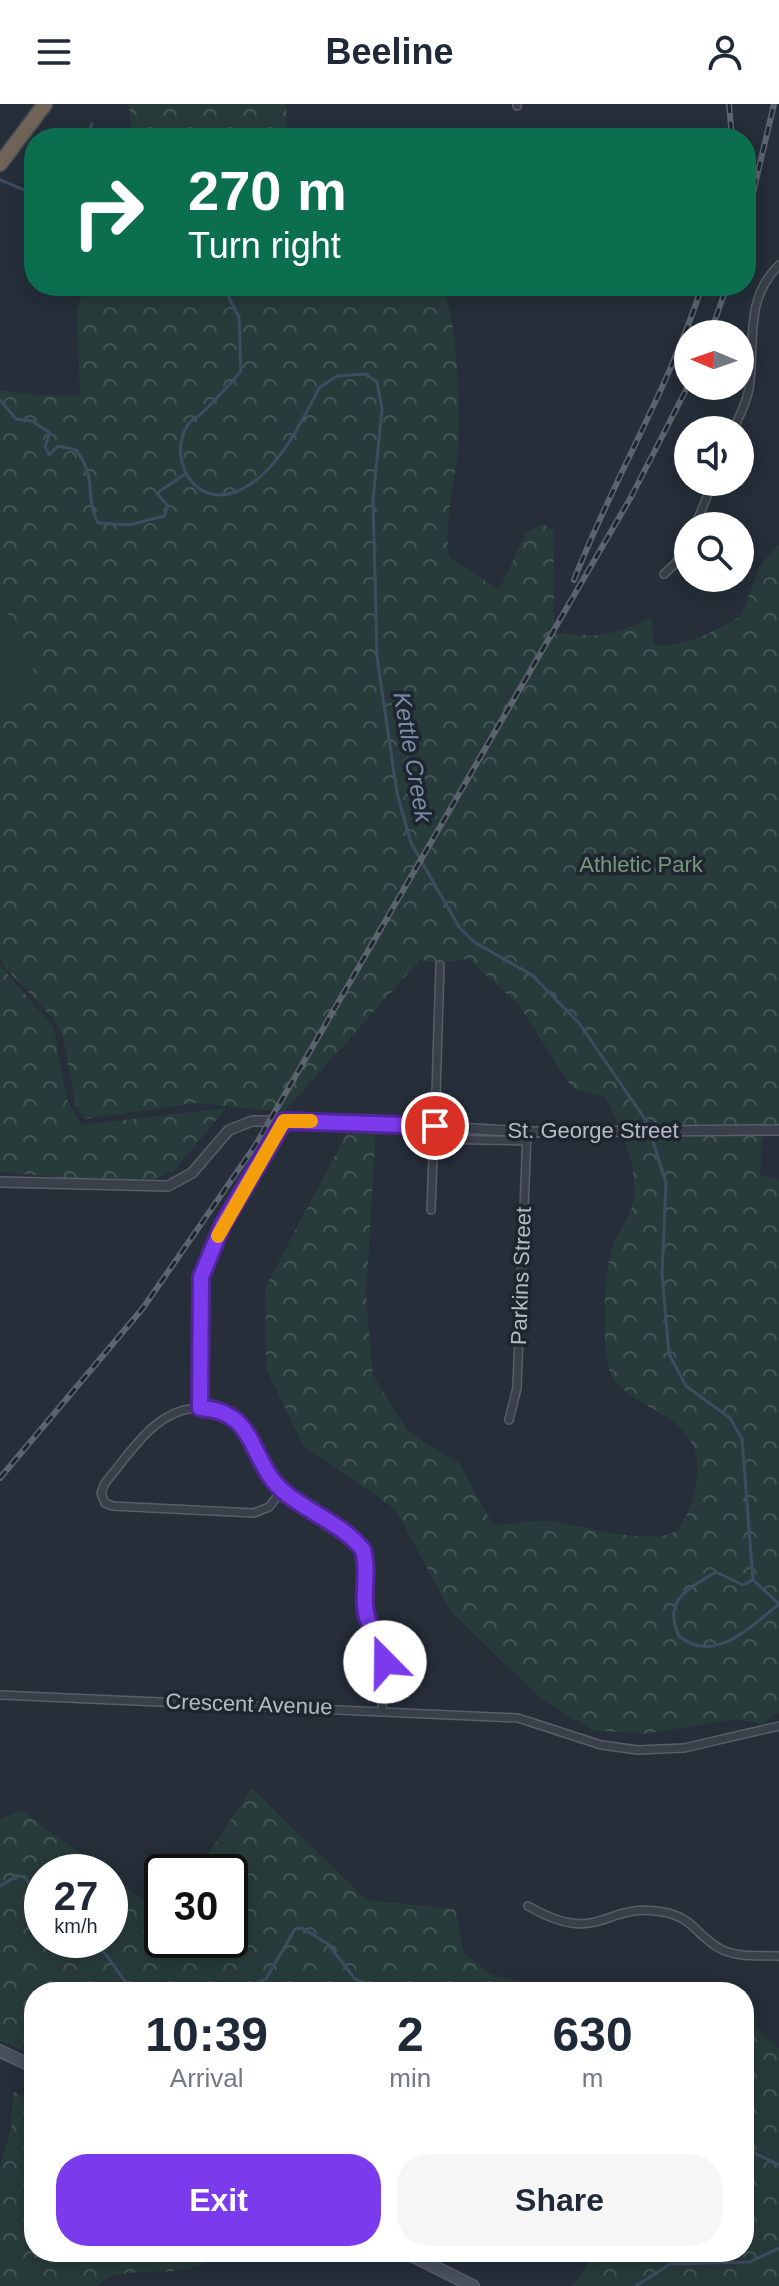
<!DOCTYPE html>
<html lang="en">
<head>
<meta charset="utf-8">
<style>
	:root { --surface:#fff; --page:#f6f6f7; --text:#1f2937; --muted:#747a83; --accent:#7c3aed }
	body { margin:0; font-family:Helvetica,sans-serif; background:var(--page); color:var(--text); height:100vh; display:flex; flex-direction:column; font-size:30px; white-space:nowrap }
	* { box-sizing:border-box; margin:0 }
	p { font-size:26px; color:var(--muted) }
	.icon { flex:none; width:44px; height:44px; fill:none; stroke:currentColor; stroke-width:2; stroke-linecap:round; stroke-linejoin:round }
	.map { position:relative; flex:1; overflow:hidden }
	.sheet { position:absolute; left:24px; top:1878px; width:730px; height:280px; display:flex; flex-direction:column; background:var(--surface); border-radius:32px; box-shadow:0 4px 20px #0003 }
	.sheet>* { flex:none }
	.banner { position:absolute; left:24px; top:24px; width:732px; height:168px; border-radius:32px; box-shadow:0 4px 20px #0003; background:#0b6e4f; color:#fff; overflow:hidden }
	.needle { width:52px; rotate:272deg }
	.buttons { position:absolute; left:674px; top:216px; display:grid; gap:16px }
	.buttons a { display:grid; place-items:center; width:80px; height:80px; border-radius:50%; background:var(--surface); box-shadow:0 4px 20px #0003; font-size:40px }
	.speed { position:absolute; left:24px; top:1750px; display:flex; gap:16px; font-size:40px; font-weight:700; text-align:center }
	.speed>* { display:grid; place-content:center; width:104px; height:104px; border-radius:50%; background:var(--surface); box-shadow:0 4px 20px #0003; line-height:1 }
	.speed small { font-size:20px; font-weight:400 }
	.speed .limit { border:4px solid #111; border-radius:12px; background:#fff; color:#111 }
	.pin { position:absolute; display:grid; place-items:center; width:68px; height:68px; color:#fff; margin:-34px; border:4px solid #fff; border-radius:50%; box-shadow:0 2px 8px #0007 }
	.me { position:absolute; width:88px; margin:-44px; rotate:338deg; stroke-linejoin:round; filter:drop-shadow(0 0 6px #0008) }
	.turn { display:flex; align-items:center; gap:28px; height:168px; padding:0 32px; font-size:36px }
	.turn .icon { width:104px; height:104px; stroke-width:2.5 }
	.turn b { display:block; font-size:56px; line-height:68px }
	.eta { display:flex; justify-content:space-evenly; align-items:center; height:136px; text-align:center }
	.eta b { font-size:48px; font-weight:800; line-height:56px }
	.action { display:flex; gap:16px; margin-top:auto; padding:16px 32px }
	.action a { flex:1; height:92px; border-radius:32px; background:var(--accent); color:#fff; font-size:32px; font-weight:800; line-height:92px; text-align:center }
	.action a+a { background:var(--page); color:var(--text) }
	header { display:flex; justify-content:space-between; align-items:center; height:104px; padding:0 32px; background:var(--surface); font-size:36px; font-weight:800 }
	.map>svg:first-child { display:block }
	.grass { fill:#283b3b }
	.forest { fill:url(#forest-crowns) }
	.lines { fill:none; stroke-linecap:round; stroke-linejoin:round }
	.stream { stroke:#3d4d60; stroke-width:3 }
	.minor-casing { stroke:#575e67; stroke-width:10 }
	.tertiary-casing { stroke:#575e67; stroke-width:12 }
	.secondary-casing { stroke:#575e67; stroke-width:14 }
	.motorway-casing { stroke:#444b54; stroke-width:17 }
	.minor { stroke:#39404a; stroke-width:7 }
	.tertiary { stroke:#39404a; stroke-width:9 }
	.secondary { stroke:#47505c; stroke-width:11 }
	.motorway { stroke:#6f6457; stroke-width:14 }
	.rail-casing { stroke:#5b6570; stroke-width:6 }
	.rail { stroke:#1e252e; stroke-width:3; stroke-dasharray:9; stroke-linecap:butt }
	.route-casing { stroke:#51269a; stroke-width:20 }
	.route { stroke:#7c3aed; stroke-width:14 }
	.slow { stroke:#f59e0b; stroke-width:14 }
	.labels { text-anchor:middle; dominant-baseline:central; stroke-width:7; stroke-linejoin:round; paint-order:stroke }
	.park-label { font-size:22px; fill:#75987c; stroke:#1e252e }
	.street-label { font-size:22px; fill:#b4bbc5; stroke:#1e252e }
	.water-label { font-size:24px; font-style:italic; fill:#788da5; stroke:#1e252e }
</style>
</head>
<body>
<header><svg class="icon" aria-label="menu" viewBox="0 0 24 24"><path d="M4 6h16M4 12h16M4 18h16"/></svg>Beeline<svg class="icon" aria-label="person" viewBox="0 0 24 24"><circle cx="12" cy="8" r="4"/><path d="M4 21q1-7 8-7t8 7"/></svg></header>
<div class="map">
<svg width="779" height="2182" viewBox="0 0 779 2182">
	<defs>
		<pattern id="forest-crowns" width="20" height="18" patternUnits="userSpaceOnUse" patternTransform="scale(2)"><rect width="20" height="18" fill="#283b3b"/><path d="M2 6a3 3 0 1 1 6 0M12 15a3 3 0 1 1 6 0" fill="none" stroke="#455556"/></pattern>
	</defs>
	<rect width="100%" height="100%" fill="#252e39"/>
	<path class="grass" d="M0,496L35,556L29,587L0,607Z"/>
	<path class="forest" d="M129,0H286L288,34H132Z
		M82,182H441C458,209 461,313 458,348C454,383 444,417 449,453L499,486L526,429L543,420L554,427V529C597,533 614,533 652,513L653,541C687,543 713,528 742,511L759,463L779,440V1026H763L760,1072L779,1075V1608L762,1620L735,1615L644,1630L592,1626L540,1594L451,1508L395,1405L303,1341L266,1265L265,1184L349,1025L376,1026L366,1192L373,1271L408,1328L459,1359L493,1421C513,1420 537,1414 556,1418C585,1422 655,1444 679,1425C689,1409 693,1398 696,1380C711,1300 614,1311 607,1257C603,1227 603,1170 613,1141C618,1128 628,1116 632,1103C641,1065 621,1025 605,992L573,985L518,900L468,855L439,859L420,856L284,1008L195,999L84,1015L76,1002L63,933L55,916L5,864L0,854V607L29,587L35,556L0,496V286L35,291H80L77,212Z
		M0,861L54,924L67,996L82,1021L226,1004L174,1067L141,1081L0,1068Z
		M252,1684L366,1796L455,1805L464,1849L491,1870L563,1888H34V1951L0,1937V1715L22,1707L106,1768H42V1836H110V1771L162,1809V1836H230V1768H196Z
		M744,1911L779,1946V2182H571L584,2166L591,2148H744Z
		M13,1988L34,1995V2148H235C219,2155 199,2163 181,2166C158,2171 113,2162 97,2182H0V2063L11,2024Z"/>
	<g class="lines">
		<path class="stream" d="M86,34L92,20
			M0,76L34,90
			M223,182L239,213L241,267C229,281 217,295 203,308C199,312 193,315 189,319C166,352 193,404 235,388C275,374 301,319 319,284L337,272L365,270L377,278L382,305L373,396L377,553L397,689L411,739L459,823L474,838L532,871L579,919L647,1018L666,1079L662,1170L669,1250L686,1282L730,1314L742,1335L753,1476L779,1500C752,1521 714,1562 679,1532C662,1496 688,1485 716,1468L743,1481L753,1476
			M0,296L16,315L32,317L50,329L45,342L49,351L58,342L76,346C98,375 84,391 98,419L129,421L164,412L168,402L157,389L185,370
			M0,1782L17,1772L25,1773L42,1802
			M89,1836C110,1848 117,1872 135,1888
			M237,1888L266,1875L295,1825L302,1824L328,1840L355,1875L390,1888
			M744,2044L779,2061
			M636,2182L670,2160L750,2158L779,2144"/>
		<defs>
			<path id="minor" d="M517,2V0
				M733,326C739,313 746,300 749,285C756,241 743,196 779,161
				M695,422L713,378
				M664,470L676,459L688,437
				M435,1022L440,861
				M431,1106L433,1052L439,1035L527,1037
				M200,1304L201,1173L223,1120L284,1017
				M509,1316L517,1284L527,1028
				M282,1386L269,1403L254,1409L113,1402L105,1399L101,1389L105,1379C132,1347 157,1302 203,1304C218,1304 231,1309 242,1320C256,1334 261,1363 279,1383C303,1408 342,1418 363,1446L367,1464V1512L385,1551L382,1606
				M0,1591L518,1614L601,1641L638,1646L684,1644L779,1622
				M528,1802C601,1844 603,1797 663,1808C693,1813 696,1831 719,1844C736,1854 760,1851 779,1852"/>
			<path id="tertiary" d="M0,1078L168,1082L192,1069L229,1026L252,1017L357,1018L527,1028L779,1026"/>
			<path id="secondary" d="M0,1947L34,1963
				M405,2148L473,2182"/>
			<path id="motorway" d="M0,60L45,0"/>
		</defs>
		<use href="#minor" class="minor-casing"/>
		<use href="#tertiary" class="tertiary-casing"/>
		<use href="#secondary" class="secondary-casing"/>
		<use href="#motorway" class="motorway-casing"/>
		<use href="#minor" class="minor"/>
		<use href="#tertiary" class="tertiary"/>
		<use href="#secondary" class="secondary"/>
		<use href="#motorway" class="motorway"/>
		<defs>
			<path id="rail" d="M729,0L732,34
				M746,119L774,0
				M710,230L727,182
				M574,476C613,376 669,284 702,182
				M0,1374L143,1204L255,1042L631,393L688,282"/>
		</defs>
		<use href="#rail" class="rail-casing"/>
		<use href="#rail" class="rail"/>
	</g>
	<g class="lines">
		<defs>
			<path id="route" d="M385,1558C384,1540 374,1532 368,1516C360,1494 370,1469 363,1446C343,1420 307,1408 283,1387C248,1356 258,1307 200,1304L201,1173L223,1120L284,1017L435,1022"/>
		</defs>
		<use href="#route" class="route-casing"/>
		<use href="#route" class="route"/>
		<path class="slow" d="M218,1132L284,1017H311"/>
	</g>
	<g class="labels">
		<g class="park-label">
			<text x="641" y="760">Athletic Park</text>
		</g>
		<g class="street-label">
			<text x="593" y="1026">St. George Street</text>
			<text transform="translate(521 1172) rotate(-88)">Parkins Street</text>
			<text transform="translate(249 1600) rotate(2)">Crescent Avenue</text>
		</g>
		<g class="water-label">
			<text transform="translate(413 653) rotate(80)">Kettle Creek</text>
		</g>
	</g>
</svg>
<div class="buttons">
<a><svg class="needle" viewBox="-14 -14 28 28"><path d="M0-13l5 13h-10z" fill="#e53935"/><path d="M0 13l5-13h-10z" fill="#747a83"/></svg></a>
<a><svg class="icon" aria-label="sound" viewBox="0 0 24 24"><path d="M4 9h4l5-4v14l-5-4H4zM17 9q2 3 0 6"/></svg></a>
<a><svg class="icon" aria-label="search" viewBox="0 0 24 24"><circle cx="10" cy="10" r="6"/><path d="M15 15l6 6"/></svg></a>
</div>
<div class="speed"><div>27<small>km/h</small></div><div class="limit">30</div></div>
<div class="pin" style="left:435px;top:1022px;background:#d93025"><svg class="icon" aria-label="arrive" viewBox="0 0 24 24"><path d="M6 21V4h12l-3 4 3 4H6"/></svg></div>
<svg class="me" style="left:385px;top:1558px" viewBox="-20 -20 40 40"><circle r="19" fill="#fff"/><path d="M0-13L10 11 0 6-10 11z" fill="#7c3aed"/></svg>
<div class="banner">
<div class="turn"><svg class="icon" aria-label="right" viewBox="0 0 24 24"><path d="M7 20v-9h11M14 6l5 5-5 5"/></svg><div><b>270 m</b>Turn right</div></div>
</div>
<section class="sheet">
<div class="eta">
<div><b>10:39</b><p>Arrival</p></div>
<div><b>2</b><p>min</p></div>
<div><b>630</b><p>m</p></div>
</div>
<div class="action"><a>Exit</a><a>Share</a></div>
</section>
</div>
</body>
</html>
